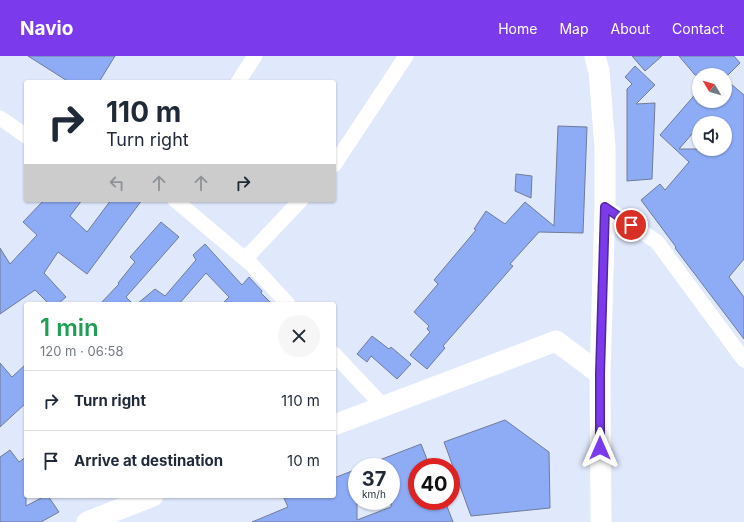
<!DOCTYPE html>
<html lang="en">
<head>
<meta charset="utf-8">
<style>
	:root { --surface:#fff; --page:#f6f6f7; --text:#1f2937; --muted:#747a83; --line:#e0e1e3; --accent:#7c3aed }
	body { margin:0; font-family:Inter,sans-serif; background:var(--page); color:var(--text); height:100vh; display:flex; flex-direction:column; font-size:15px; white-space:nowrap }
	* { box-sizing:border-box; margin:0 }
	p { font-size:13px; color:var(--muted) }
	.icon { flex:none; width:22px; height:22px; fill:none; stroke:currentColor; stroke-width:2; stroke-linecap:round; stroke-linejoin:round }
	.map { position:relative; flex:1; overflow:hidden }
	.sheet { position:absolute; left:24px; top:246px; width:312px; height:196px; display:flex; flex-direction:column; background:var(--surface); border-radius:4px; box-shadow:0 1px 3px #0004 }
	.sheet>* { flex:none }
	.hud { position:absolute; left:24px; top:24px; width:312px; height:122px; border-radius:4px; box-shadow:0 1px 3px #0004; background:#fff; color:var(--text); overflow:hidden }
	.needle { width:26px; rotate:308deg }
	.fabs { position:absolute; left:692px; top:12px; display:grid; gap:8px }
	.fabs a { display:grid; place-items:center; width:40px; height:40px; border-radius:50%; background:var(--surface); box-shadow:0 1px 3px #0004; font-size:20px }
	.speed { position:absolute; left:348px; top:402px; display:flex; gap:8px; font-size:20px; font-weight:700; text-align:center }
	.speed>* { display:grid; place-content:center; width:52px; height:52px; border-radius:50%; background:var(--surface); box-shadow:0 1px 3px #0004; line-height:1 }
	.speed small { font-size:10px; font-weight:400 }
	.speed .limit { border:6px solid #d22; background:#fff; color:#111 }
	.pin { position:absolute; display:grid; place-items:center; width:34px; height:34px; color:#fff; margin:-17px; border:2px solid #fff; border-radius:50%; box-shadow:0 1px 4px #0007 }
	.me { position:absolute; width:44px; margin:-22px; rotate:0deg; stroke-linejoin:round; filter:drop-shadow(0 0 3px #0008) }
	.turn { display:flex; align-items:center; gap:14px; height:84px; padding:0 16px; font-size:18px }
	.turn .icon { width:52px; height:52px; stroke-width:2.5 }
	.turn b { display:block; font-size:28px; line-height:34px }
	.lanes { display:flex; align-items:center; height:38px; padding:0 16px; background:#0003; justify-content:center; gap:20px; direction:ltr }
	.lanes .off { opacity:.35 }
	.round { display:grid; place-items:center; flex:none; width:42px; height:42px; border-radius:21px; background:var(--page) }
	.head { display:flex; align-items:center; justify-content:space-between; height:68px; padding:0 16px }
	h1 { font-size:24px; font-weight:600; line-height:30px; color:#1e9e55 }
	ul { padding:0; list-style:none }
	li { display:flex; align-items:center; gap:12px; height:60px; padding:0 16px; border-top:1px solid var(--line) }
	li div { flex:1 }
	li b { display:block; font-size:15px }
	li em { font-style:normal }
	header { display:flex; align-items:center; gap:24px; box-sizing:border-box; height:56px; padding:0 20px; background:var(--accent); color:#fff }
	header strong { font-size:19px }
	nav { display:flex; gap:22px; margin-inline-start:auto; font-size:14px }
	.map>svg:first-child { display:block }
	.building { fill:#8eabf5; stroke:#6f7b97; fill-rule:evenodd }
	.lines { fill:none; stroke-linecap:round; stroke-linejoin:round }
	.street { stroke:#fff; stroke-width:15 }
	.secondary { stroke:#fff; stroke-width:21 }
	.route-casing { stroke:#51269a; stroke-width:10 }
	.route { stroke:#7c3aed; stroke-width:7 }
</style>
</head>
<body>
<header>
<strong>Navio</strong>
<nav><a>Home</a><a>Map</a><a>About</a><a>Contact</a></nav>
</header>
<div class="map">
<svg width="744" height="466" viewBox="0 0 744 466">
	<rect width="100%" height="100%" fill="#e0e8fc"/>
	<path class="building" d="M28,0H115L99,26H69Z
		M632,0H662L645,15Z
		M679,0H734L740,7L728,19H695Z
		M635,10L655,29L636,48L655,47L652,123L627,125V33L632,28L625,21Z
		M725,23L744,39V203L729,221L744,241V283L675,192L676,191L641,144L660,128L665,134L689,106L660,79L699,34V45H725ZM699,67H725V93H679L699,70Z
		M558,70L587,71L583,177L539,176L510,208L513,210L443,290L445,292L427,313L410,299L430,276L427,273L429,270L414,256L438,228L434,224L476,174L474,173L486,155L505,168L525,146L554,170Z
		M516,118L532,120L531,142L515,135Z
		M44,144H82L70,160L87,176L111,144H142L87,218L58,196L44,217L66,241L58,248H49L35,234L0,258V192L10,208L37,179L23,166Z
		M161,166L179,181L126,241L133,248H100L119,228L118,227L135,206L130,201Z
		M205,188L242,229L249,221L262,235L261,237L272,248H222L229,241L206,217L179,248H137L155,233L165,240L196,204L193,199Z
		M372,280L389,293L391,291L411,308L397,323L371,300L367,306L357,298Z
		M0,307L12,321L26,308V347L0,371Z
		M505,364L549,396L550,452L471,460L444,386Z
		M421,388L430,411H417V445H445L453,466H252L288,451L283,440H334V422L357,413V464L391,451V411L364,410Z
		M10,394L19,406L26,401V450L45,440H48L59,456L41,466H0V401Z"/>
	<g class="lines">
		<path class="street" d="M238,26L255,0
			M0,62L26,80
			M334,109L406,0
			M175,144L252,209L288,248
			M605,151L657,186L744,304
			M245,203L301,144
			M334,298L383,350"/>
		<path class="secondary" d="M595,1L599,15L605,92V151L600,318L601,466
			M334,369L556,285L600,318
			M87,466L153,440"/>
	</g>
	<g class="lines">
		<defs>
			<path id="route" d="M600,392V318L605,151L631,169"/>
		</defs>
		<use href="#route" class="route-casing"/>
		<use href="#route" class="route"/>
	</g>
</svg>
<div class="fabs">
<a><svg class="needle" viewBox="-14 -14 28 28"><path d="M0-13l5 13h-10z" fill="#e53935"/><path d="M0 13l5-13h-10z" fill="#747a83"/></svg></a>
<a><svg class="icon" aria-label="sound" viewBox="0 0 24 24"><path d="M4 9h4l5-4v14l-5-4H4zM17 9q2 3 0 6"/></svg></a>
</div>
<div class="speed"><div>37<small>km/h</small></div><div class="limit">40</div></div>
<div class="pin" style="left:631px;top:169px;background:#d93025"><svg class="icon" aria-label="arrive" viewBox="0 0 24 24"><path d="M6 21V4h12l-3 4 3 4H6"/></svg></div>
<svg class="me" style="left:600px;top:392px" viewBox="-20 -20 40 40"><path d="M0-17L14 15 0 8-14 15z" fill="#7c3aed" stroke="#fff" stroke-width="4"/></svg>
<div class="hud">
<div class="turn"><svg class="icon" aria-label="right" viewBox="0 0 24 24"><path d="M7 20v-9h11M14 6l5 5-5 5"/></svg><div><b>110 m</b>Turn right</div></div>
<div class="lanes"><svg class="icon off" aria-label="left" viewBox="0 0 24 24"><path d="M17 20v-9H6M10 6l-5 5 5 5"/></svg><svg class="icon off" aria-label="ahead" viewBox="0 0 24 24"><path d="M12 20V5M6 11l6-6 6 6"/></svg><svg class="icon off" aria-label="ahead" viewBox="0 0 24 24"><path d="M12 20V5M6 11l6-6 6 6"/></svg><svg class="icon" aria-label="right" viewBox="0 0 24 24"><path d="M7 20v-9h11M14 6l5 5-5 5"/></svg></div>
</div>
<section class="sheet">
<div class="head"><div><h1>1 min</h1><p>120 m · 06:58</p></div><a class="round"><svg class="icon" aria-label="close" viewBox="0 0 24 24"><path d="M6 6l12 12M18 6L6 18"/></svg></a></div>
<ul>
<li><svg class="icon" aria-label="right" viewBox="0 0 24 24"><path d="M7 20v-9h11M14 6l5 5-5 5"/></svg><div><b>Turn right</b></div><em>110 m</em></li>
<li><svg class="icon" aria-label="arrive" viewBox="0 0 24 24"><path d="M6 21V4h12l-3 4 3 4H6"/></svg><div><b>Arrive at destination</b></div><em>10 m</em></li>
</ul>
</section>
</div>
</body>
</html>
